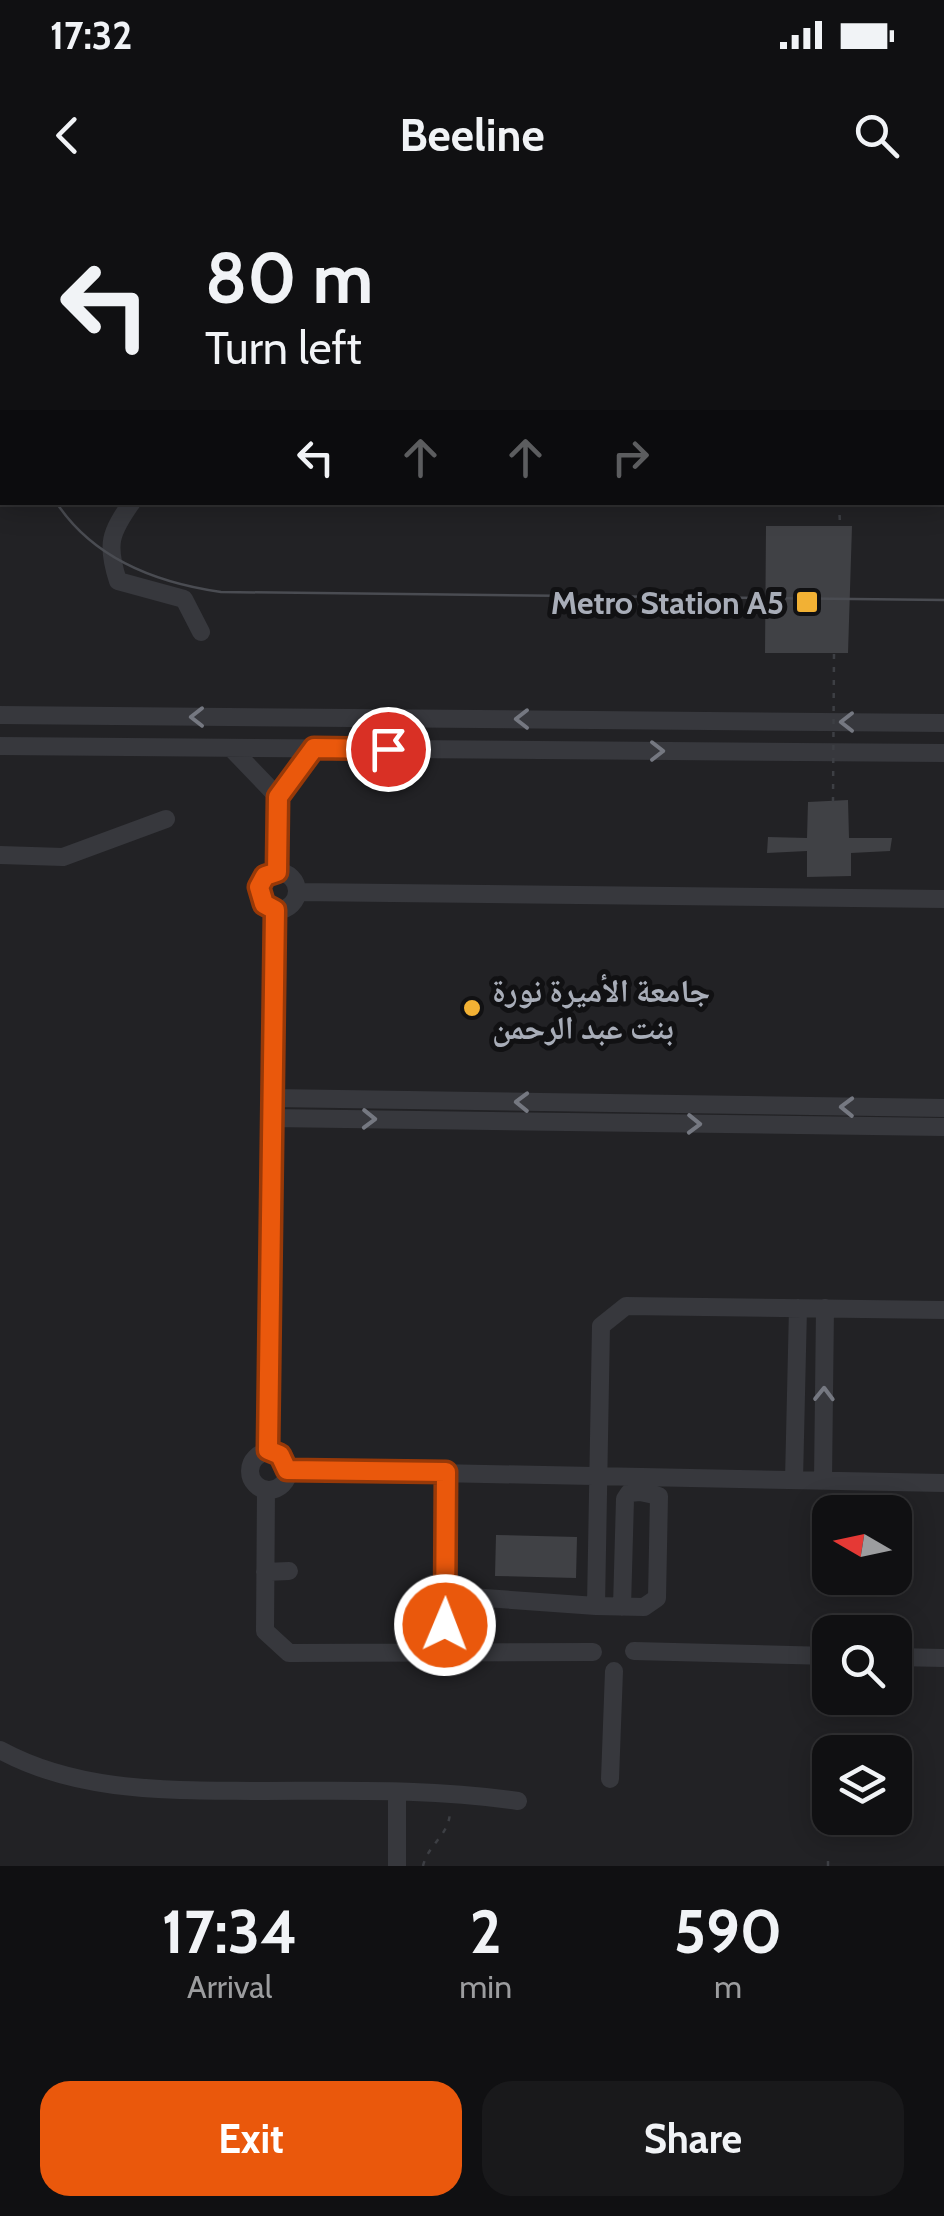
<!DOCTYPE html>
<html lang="en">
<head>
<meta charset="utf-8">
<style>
	:root { --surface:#101012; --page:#19191b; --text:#f1f3f6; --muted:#9c9d9f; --line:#303032; --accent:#ea580c }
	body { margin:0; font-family:Cabin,"Noto Naskh Arabic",sans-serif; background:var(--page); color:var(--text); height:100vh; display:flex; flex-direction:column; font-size:38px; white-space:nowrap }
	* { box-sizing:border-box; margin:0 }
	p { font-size:32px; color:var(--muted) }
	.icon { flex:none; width:55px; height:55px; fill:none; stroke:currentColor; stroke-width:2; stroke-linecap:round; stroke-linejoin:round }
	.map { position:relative; height:1666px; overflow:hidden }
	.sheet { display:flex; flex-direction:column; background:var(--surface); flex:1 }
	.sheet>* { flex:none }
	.guide { position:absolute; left:0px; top:0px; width:945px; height:305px; box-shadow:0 5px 25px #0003,0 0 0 2px var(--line); background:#101012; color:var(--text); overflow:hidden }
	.needle { width:65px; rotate:279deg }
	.controls { position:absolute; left:812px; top:1295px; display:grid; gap:20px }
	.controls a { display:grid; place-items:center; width:100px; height:100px; border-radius:20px; background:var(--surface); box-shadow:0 5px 25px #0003,0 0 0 2px var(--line); font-size:50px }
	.pin { position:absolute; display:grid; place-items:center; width:85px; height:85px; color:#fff; margin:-42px; border:5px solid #fff; border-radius:50%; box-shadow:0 2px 10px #0007 }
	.me { position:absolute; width:110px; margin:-55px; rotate:1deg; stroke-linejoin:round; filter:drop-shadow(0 0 8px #0008) }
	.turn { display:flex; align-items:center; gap:35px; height:210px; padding:0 40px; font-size:45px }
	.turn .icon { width:130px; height:130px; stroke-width:2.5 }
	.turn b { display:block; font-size:70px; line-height:85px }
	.lanes { display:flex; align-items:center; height:95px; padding:0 40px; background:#0003; justify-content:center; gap:50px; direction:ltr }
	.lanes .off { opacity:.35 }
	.eta { display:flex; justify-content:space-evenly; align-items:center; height:170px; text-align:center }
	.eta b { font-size:60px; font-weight:700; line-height:70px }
	.cta { display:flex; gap:20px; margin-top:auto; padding:20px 40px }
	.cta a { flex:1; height:115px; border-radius:30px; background:var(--accent); color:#fff; font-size:40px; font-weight:700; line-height:115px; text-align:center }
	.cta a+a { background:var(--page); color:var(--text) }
	.status { display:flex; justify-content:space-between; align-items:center; height:70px; padding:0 50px; background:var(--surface); direction:ltr }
	.status svg { height:28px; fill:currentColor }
	header { display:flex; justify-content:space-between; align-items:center; height:130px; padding:0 40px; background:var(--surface); font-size:45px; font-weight:700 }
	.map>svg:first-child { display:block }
	.built { fill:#222225; fill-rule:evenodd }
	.building { fill:#404145 }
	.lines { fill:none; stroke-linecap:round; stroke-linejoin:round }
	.path { stroke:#3d3f44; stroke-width:2.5; stroke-dasharray:5 8; stroke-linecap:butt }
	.minor { stroke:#37383d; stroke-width:18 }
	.tram { stroke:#4a4c52; stroke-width:2.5 }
	.path-bridge { stroke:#3d3f44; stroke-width:2.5; stroke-dasharray:5 8; stroke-linecap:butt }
	.oneway { stroke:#757881 }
	.route-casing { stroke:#983908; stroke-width:25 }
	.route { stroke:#ea580c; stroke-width:18 }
	.poi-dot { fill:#f2b134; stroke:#111113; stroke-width:4 }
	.labels { text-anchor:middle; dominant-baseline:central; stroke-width:10; stroke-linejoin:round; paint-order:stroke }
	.poi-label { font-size:32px; font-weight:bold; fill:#a8adb8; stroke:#111113; text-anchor:end }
</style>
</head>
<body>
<div class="status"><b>17:32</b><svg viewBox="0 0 49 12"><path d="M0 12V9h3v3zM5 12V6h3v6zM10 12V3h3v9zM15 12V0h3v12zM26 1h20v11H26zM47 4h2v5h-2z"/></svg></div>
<header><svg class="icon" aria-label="back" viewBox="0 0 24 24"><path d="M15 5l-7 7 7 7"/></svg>Beeline<svg class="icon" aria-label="search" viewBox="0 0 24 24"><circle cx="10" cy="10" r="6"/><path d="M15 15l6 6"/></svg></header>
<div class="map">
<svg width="944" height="1666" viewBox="0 0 944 1666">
	<rect width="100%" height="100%" fill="#161618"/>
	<path class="built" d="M0,0H944V1666H0ZM2,2H942V302H2ZM830,1312H895V1378H830ZM830,1432H895V1498H830ZM830,1552H895V1618H830Z"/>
	<path class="building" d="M766,326H852L848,453H765Z
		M848,600L849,638H892L890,651L851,653V676L807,677V651L767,653L768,637L807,638L808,602Z
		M496,1335L577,1337L576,1378L495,1376Z"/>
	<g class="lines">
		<path class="path" d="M838,2V0
			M942,8H944
			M839,302L840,325
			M423,1666C428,1644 449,1636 450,1612
			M828,1666V1659"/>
		<path class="minor" d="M192,2V0
			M132,302C110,333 106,344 118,381L184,399L201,432
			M0,515L944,523
			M0,546L944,553
			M231,548L278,597L314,548
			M0,655L63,657L166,619
			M277,672L278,597
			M259 691a19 19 0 1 1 38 0a19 19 0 1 1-38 0Z
			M297,692L944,699
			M272,898L944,908
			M272,918L944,927
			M268,1249L275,710
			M250 1271a19 19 0 1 1 38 0a19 19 0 1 1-38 0Z
			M287,1270L944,1283
			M794,1280L798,1108
			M823,1280L825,1108
			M266,1290L265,1431L289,1453L593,1452
			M265,1372L289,1371
			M429,1394L596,1406L601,1126L626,1106L944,1110
			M596,1406L644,1407L657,1398L659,1296L640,1292V1277
			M622,1407L625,1299L629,1293L640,1292
			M634,1451L830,1456
			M444,1455L445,1273
			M895,1457L944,1458
			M0,1550C79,1593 169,1590 256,1591C344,1591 431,1588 518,1601
			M610,1579L614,1471
			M397,1592V1666"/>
		<path class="tram" d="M22,2V0
			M56,302C93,359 158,383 221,392L944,400"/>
		<path class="path-bridge" d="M833,602L834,454"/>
	</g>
	<defs><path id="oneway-chevron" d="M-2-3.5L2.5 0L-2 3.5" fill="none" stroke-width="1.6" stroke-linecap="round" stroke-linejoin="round" transform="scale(2.5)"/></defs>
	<g class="oneway">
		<use href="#oneway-chevron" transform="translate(197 517) rotate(-180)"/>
		<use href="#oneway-chevron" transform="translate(522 519) rotate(-180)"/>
		<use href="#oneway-chevron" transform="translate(847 522) rotate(-180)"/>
		<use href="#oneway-chevron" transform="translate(657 551)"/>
		<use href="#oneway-chevron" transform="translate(522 902) rotate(-179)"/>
		<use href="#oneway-chevron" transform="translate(847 907) rotate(-179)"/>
		<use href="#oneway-chevron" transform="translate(369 919) rotate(1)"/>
		<use href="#oneway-chevron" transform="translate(694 924) rotate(1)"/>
		<use href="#oneway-chevron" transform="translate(824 1194) rotate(-89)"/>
	</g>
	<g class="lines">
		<defs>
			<path id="route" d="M388,549L314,548L278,597L277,672L265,676L259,687L264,704L275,710L268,1250L280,1255L287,1270L446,1272L445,1425"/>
		</defs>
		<use href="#route" class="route-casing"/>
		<use href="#route" class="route"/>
	</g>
	<g class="poi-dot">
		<rect x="795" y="390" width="24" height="24" rx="5"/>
		<circle cx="472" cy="808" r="10"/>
	</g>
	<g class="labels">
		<g class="poi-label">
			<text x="784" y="402">Metro Station A5</text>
			<text x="492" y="790" text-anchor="start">جامعة الأميرة نورة<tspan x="492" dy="37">بنت عبد الرحمن</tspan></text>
		</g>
	</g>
</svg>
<div class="controls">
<a><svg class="needle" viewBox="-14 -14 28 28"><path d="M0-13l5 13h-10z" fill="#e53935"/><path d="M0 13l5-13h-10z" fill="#9c9d9f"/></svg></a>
<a><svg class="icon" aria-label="search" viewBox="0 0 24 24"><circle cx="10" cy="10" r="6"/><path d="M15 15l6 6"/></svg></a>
<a><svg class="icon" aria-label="layers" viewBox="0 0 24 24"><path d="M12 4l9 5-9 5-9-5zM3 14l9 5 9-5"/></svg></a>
</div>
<div class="pin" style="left:388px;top:549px;background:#d93025"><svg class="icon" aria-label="arrive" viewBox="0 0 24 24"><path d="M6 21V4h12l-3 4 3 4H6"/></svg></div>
<svg class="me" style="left:445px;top:1425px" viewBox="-20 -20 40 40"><circle r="17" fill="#ea580c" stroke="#fff" stroke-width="3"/><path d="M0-11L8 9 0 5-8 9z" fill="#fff"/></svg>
<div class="guide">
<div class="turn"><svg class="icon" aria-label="left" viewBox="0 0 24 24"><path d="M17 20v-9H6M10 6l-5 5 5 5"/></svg><div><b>80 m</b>Turn left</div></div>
<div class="lanes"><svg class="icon" aria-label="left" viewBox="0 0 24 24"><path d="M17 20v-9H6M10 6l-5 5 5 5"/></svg><svg class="icon off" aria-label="ahead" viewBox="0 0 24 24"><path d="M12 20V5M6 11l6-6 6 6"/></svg><svg class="icon off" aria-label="ahead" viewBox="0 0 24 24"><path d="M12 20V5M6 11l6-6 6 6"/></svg><svg class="icon off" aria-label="right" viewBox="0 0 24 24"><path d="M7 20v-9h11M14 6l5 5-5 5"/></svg></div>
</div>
</div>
<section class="sheet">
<div class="eta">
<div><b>17:34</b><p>Arrival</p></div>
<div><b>2</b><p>min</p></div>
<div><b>590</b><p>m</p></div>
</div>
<div class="cta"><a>Exit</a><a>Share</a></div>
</section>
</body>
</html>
